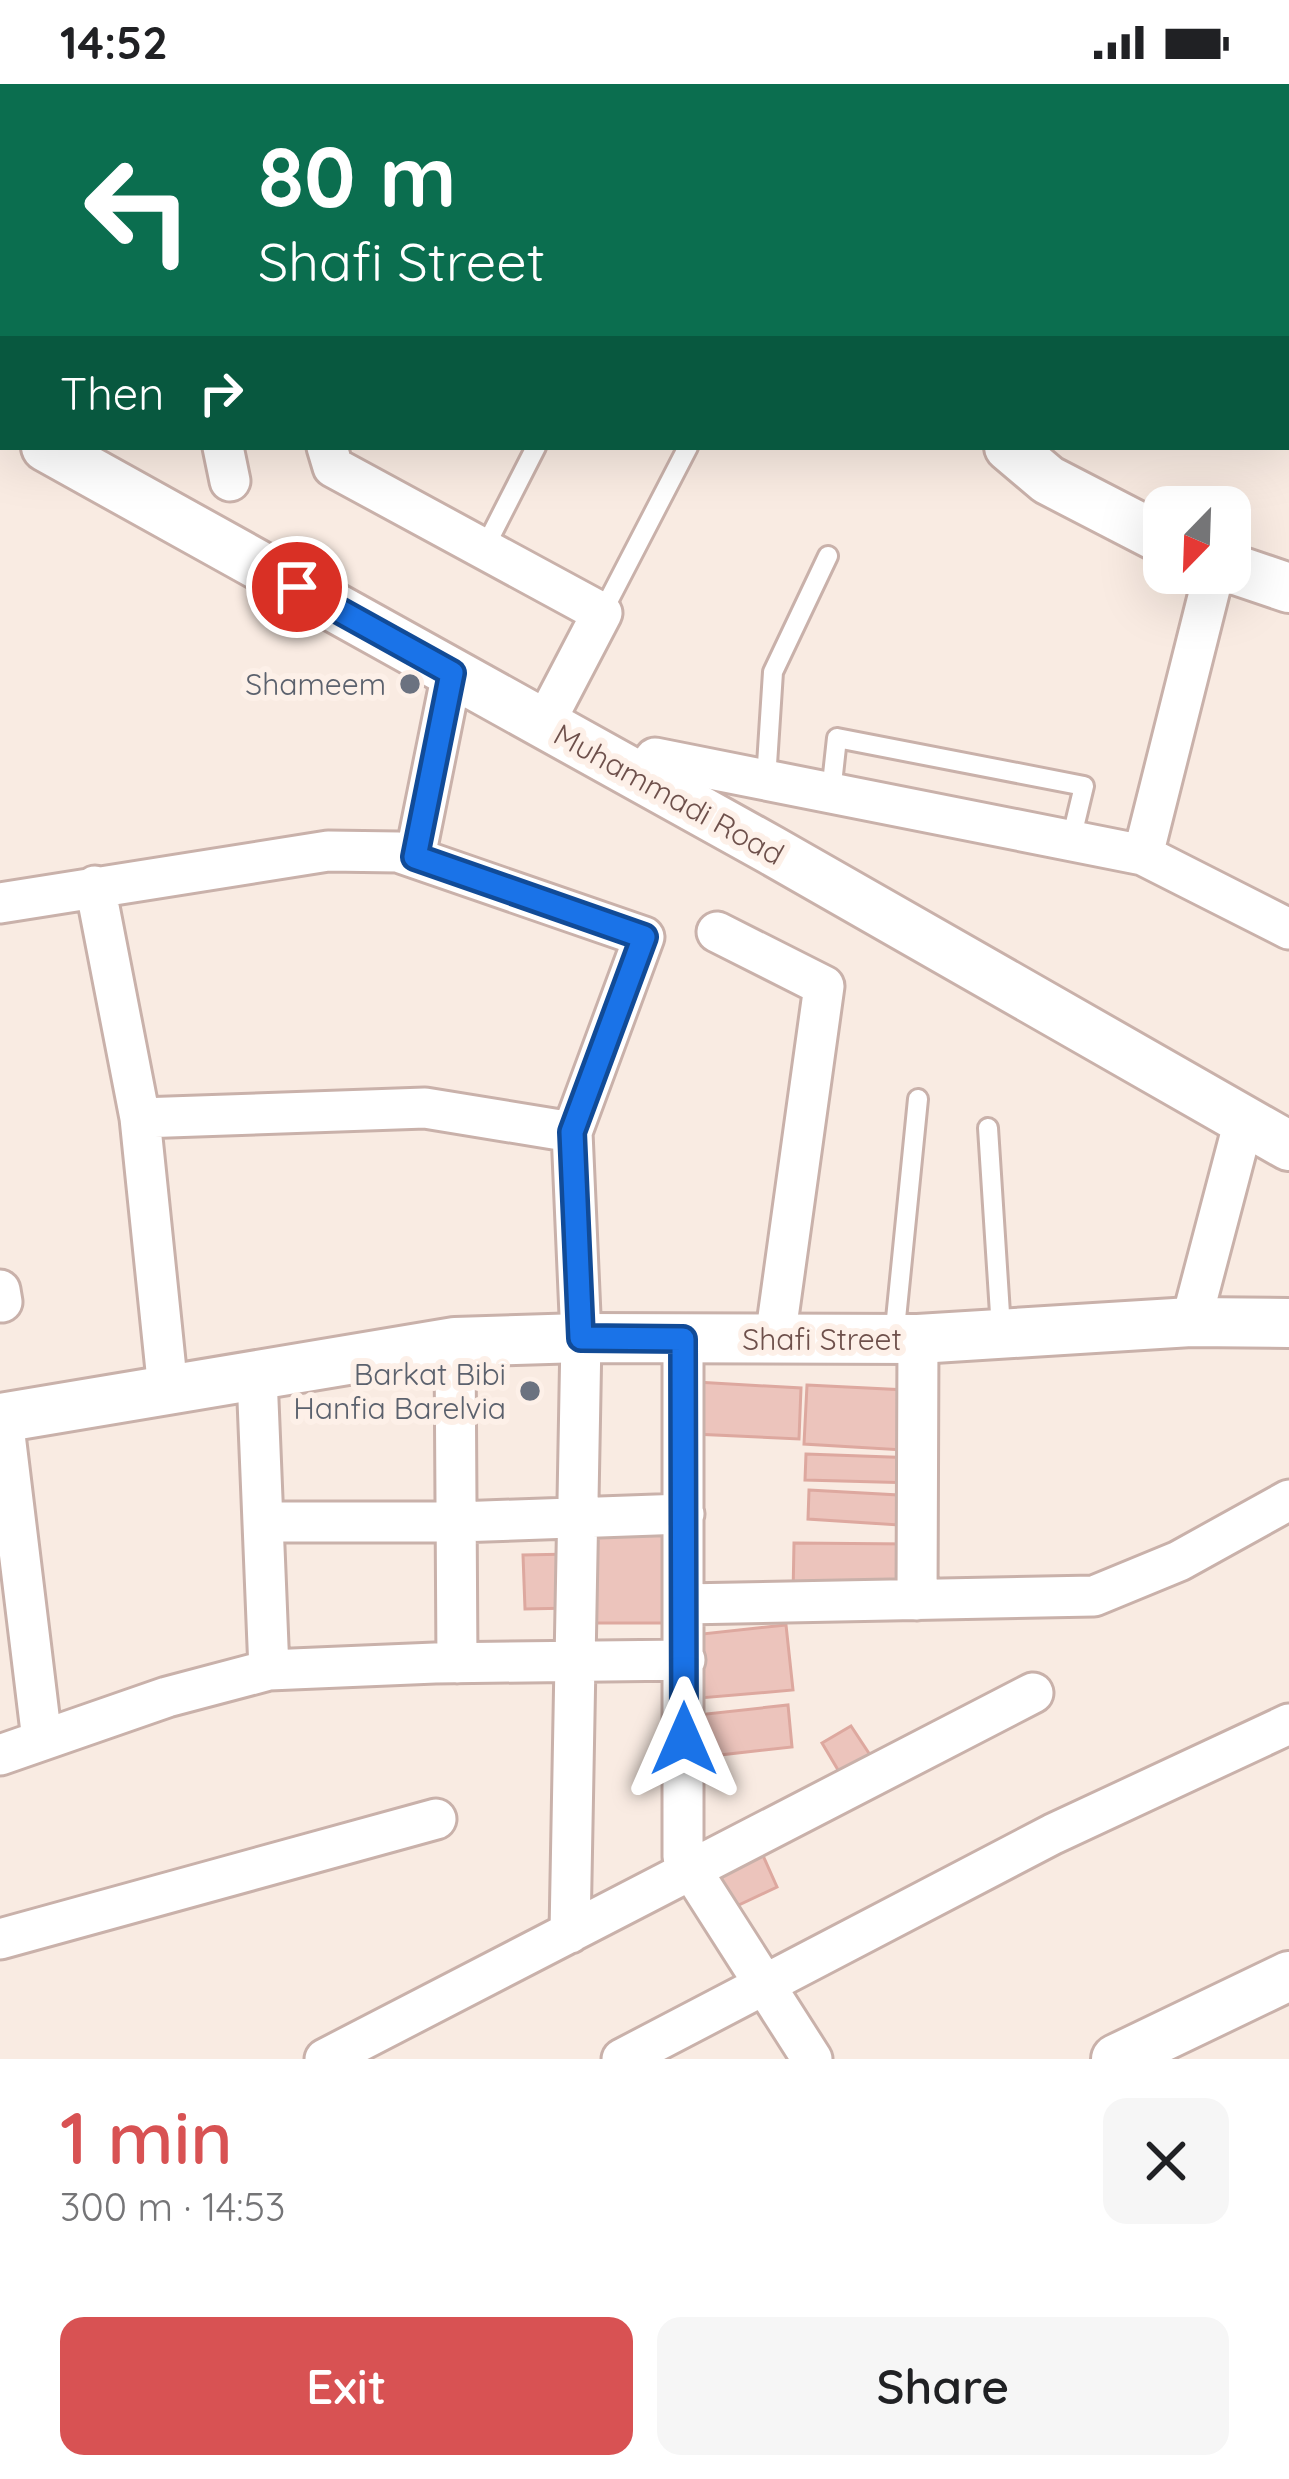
<!DOCTYPE html>
<html lang="en">
<head>
<meta charset="utf-8">
<style>
	:root { --surface:#fff; --page:#f6f6f6; --text:#202124; --muted:#757577; --accent:#d85253 }
	body { margin:0; font-family:Quicksand,sans-serif; background:var(--page); color:var(--text); height:100vh; display:flex; flex-direction:column; font-size:45px; white-space:nowrap }
	* { box-sizing:border-box; margin:0 }
	p { font-size:39px; color:var(--muted) }
	.icon { flex:none; width:66px; height:66px; fill:none; stroke:currentColor; stroke-width:2; stroke-linecap:round; stroke-linejoin:round }
	.map { position:relative; height:1975px; overflow:hidden }
	.drawer { display:flex; flex-direction:column; background:var(--surface); flex:1 }
	.drawer>* { flex:none }
	.guide { position:absolute; left:0px; top:0px; width:1290px; height:366px; box-shadow:0 12px 48px #0002; background:#0b6e4f; color:#fff; overflow:hidden }
	.needle { width:78px; rotate:203deg }
	.tools { position:absolute; left:1143px; top:402px; display:grid; gap:24px }
	.tools a { display:grid; place-items:center; width:108px; height:108px; border-radius:24px; background:var(--surface); box-shadow:0 12px 48px #0002; font-size:60px }
	.pin { position:absolute; display:grid; place-items:center; width:102px; height:102px; color:#fff; margin:-51px; border:6px solid #fff; border-radius:50%; box-shadow:0 3px 12px #0007 }
	.me { position:absolute; width:132px; margin:-66px; rotate:0deg; stroke-linejoin:round; filter:drop-shadow(0 0 9px #0008) }
	.turn { display:flex; align-items:center; gap:42px; height:252px; padding:0 60px; font-size:54px }
	.turn .icon { width:156px; height:156px; stroke-width:2.5 }
	.turn b { display:block; font-size:84px; line-height:102px }
	.then { display:flex; align-items:center; height:114px; padding:0 60px; background:#0003; gap:24px; font-size:45px }
	.round { display:grid; place-items:center; flex:none; width:126px; height:126px; border-radius:24px; background:var(--page) }
	.head { display:flex; align-items:center; justify-content:space-between; height:204px; padding:0 60px }
	h1 { font-size:72px; font-weight:600; line-height:90px; color:var(--accent) }
	.button { display:flex; gap:24px; margin-top:auto; padding:24px 60px }
	.button a { flex:1; height:138px; border-radius:24px; background:var(--accent); color:#fff; font-size:48px; font-weight:600; line-height:138px; text-align:center }
	.button a+a { background:var(--page); color:var(--text) }
	.status { display:flex; justify-content:space-between; align-items:center; height:84px; padding:0 60px; background:var(--surface); direction:ltr }
	.status svg { height:33px; fill:currentColor }
	.map>svg:first-child { display:block }
	.building { fill:#ecc4bc; stroke:#dda89f; stroke-width:3 }
	.lines { fill:none; stroke-linecap:round; stroke-linejoin:round }
	.service-casing { stroke:#c9b1aa; stroke-width:24 }
	.minor-casing { stroke:#c9b1aa; stroke-width:45 }
	.tertiary-casing { stroke:#c9b1aa; stroke-width:54 }
	.secondary-casing { stroke:#ceb2ab; stroke-width:60 }
	.service { stroke:#fff; stroke-width:18 }
	.minor { stroke:#fff; stroke-width:39 }
	.tertiary { stroke:#fff; stroke-width:48 }
	.secondary { stroke:#fff; stroke-width:54 }
	.route-casing { stroke:#114b97; stroke-width:30 }
	.route { stroke:#1a73e8; stroke-width:21 }
	.worship-dot { fill:#6b7280; stroke:#fdf0e8; stroke-width:4.5 }
	.labels { text-anchor:middle; dominant-baseline:central; stroke-width:12; stroke-linejoin:round; paint-order:stroke }
	.worship-label { font-size:30px; fill:#5b616d; stroke:#fdf0e8; text-anchor:end }
	.street-label { font-size:30px; fill:#6e504b; stroke:#fdf0e8 }
</style>
</head>
<body>
<div class="status"><b>14:52</b><svg viewBox="0 0 49 12"><path d="M0 12V9h3v3zM5 12V6h3v6zM10 12V3h3v9zM15 12V0h3v12zM26 1h20v11H26zM47 4h2v5h-2z"/></svg></div>
<div class="map">
<svg width="1289" height="1975" viewBox="0 0 1289 1975">
	<rect width="100%" height="100%" fill="#f9ebe2"/>
	<path class="building" d="M696,1298L801,1304L799,1355L694,1350Z
		M807,1301L906,1306L903,1366L804,1360Z
		M806,1370L916,1374L915,1399L805,1396Z
		M809,1406L916,1412L914,1442L808,1435Z
		M582,1451H678L679,1539H582Z
		M794,1459L909,1460L908,1512L793,1511Z
		M571,1470L572,1524L525,1525L523,1471Z
		M786,1541L793,1606L700,1614L693,1551Z
		M788,1621L792,1663L702,1673L697,1631Z
		M851,1642L878,1683L847,1701L822,1659Z
		M761,1767L777,1803L726,1827L709,1791Z"/>
	<g class="lines">
		<defs>
			<path id="service" d="M484,465L536,363
				M602,529L688,363
				M766,696L773,588L828,472
				M831,709L837,654L1084,702L1071,756
				M988,1044L1001,1245
				M894,1255L918,1015"/>
			<path id="minor" d="M223,363L230,397
				M327,363L333,383L602,529L544,640
				M641,694L655,674L1143,771L1289,845
				M1143,771L1214,489
				M415,773L452,589
				M95,802L140,1034L168,1306
				M0,819L328,767L398,768L644,853L572,1048L581,1254L570,1849
				M717,848L824,902L775,1255
				M140,1034L425,1024L572,1048
				M0,1206L2,1218
				M1191,1238L1244,1037
				M683,1255V1773L812,1975
				M455,1258L457,1579
				M257,1292L269,1586
				M3,1334L42,1656
				M263,1438H457L684,1430
				M917,1516L918,1255
				M684,1520L1094,1512L1179,1477L1289,1416
				M0,1671L167,1613L269,1586L435,1579L685,1576
				M0,1855L436,1735
				M325,1975L1033,1609
				M622,1975L1053,1750L1289,1640"/>
			<path id="tertiary" d="M0,338L3,339
				M46,363L771,766L1289,1062
				M1009,363L1048,396L1164,456
				M1230,484L1289,504
				M0,1334L455,1258L581,1254L918,1255L1191,1238L1289,1239
				M1116,1975L1289,1892"/>
			<path id="secondary" d="M400,3L713,0
				M0,94L3,93"/>
		</defs>
		<use href="#service" class="service-casing"/>
		<use href="#minor" class="minor-casing"/>
		<use href="#tertiary" class="tertiary-casing"/>
		<use href="#secondary" class="secondary-casing"/>
		<use href="#service" class="service"/>
		<use href="#minor" class="minor"/>
		<use href="#tertiary" class="tertiary"/>
		<use href="#secondary" class="secondary"/>
	</g>
	<g class="lines">
		<defs>
			<path id="route" d="M297,503L452,589L415,773L644,853L572,1048L581,1254L683,1255L684,1655"/>
		</defs>
		<use href="#route" class="route-casing"/>
		<use href="#route" class="route"/>
	</g>
	<g class="worship-dot">
		<circle cx="410" cy="600" r="12"/>
		<circle cx="530" cy="1307" r="12"/>
	</g>
	<g class="labels">
		<g class="worship-label">
			<text x="386" y="600">Shameem</text>
			<text x="506" y="1290">Barkat Bibi<tspan x="506" dy="34">Hanfia Barelvia</tspan></text>
		</g>
		<g class="street-label">
			<text transform="translate(669 710) rotate(29)">Muhammadi Road</text>
			<text x="822" y="1255">Shafi Street</text>
		</g>
	</g>
</svg>
<div class="tools">
<a><svg class="needle" viewBox="-14 -14 28 28"><path d="M0-13l5 13h-10z" fill="#e53935"/><path d="M0 13l5-13h-10z" fill="#757577"/></svg></a>
</div>
<div class="pin" style="left:297px;top:503px;background:#d93025"><svg class="icon" aria-label="arrive" viewBox="0 0 24 24"><path d="M6 21V4h12l-3 4 3 4H6"/></svg></div>
<svg class="me" style="left:684px;top:1655px" viewBox="-20 -20 40 40"><path d="M0-17L14 15 0 8-14 15z" fill="#1a73e8" stroke="#fff" stroke-width="4"/></svg>
<div class="guide">
<div class="turn"><svg class="icon" aria-label="left" viewBox="0 0 24 24"><path d="M17 20v-9H6M10 6l-5 5 5 5"/></svg><div><b>80 m</b>Shafi Street</div></div>
<div class="then">Then<svg class="icon" aria-label="right" viewBox="0 0 24 24"><path d="M7 20v-9h11M14 6l5 5-5 5"/></svg></div>
</div>
</div>
<section class="drawer">
<div class="head"><div><h1>1 min</h1><p>300 m · 14:53</p></div><a class="round"><svg class="icon" aria-label="close" viewBox="0 0 24 24"><path d="M6 6l12 12M18 6L6 18"/></svg></a></div>
<div class="button"><a>Exit</a><a>Share</a></div>
</section>
</body>
</html>
